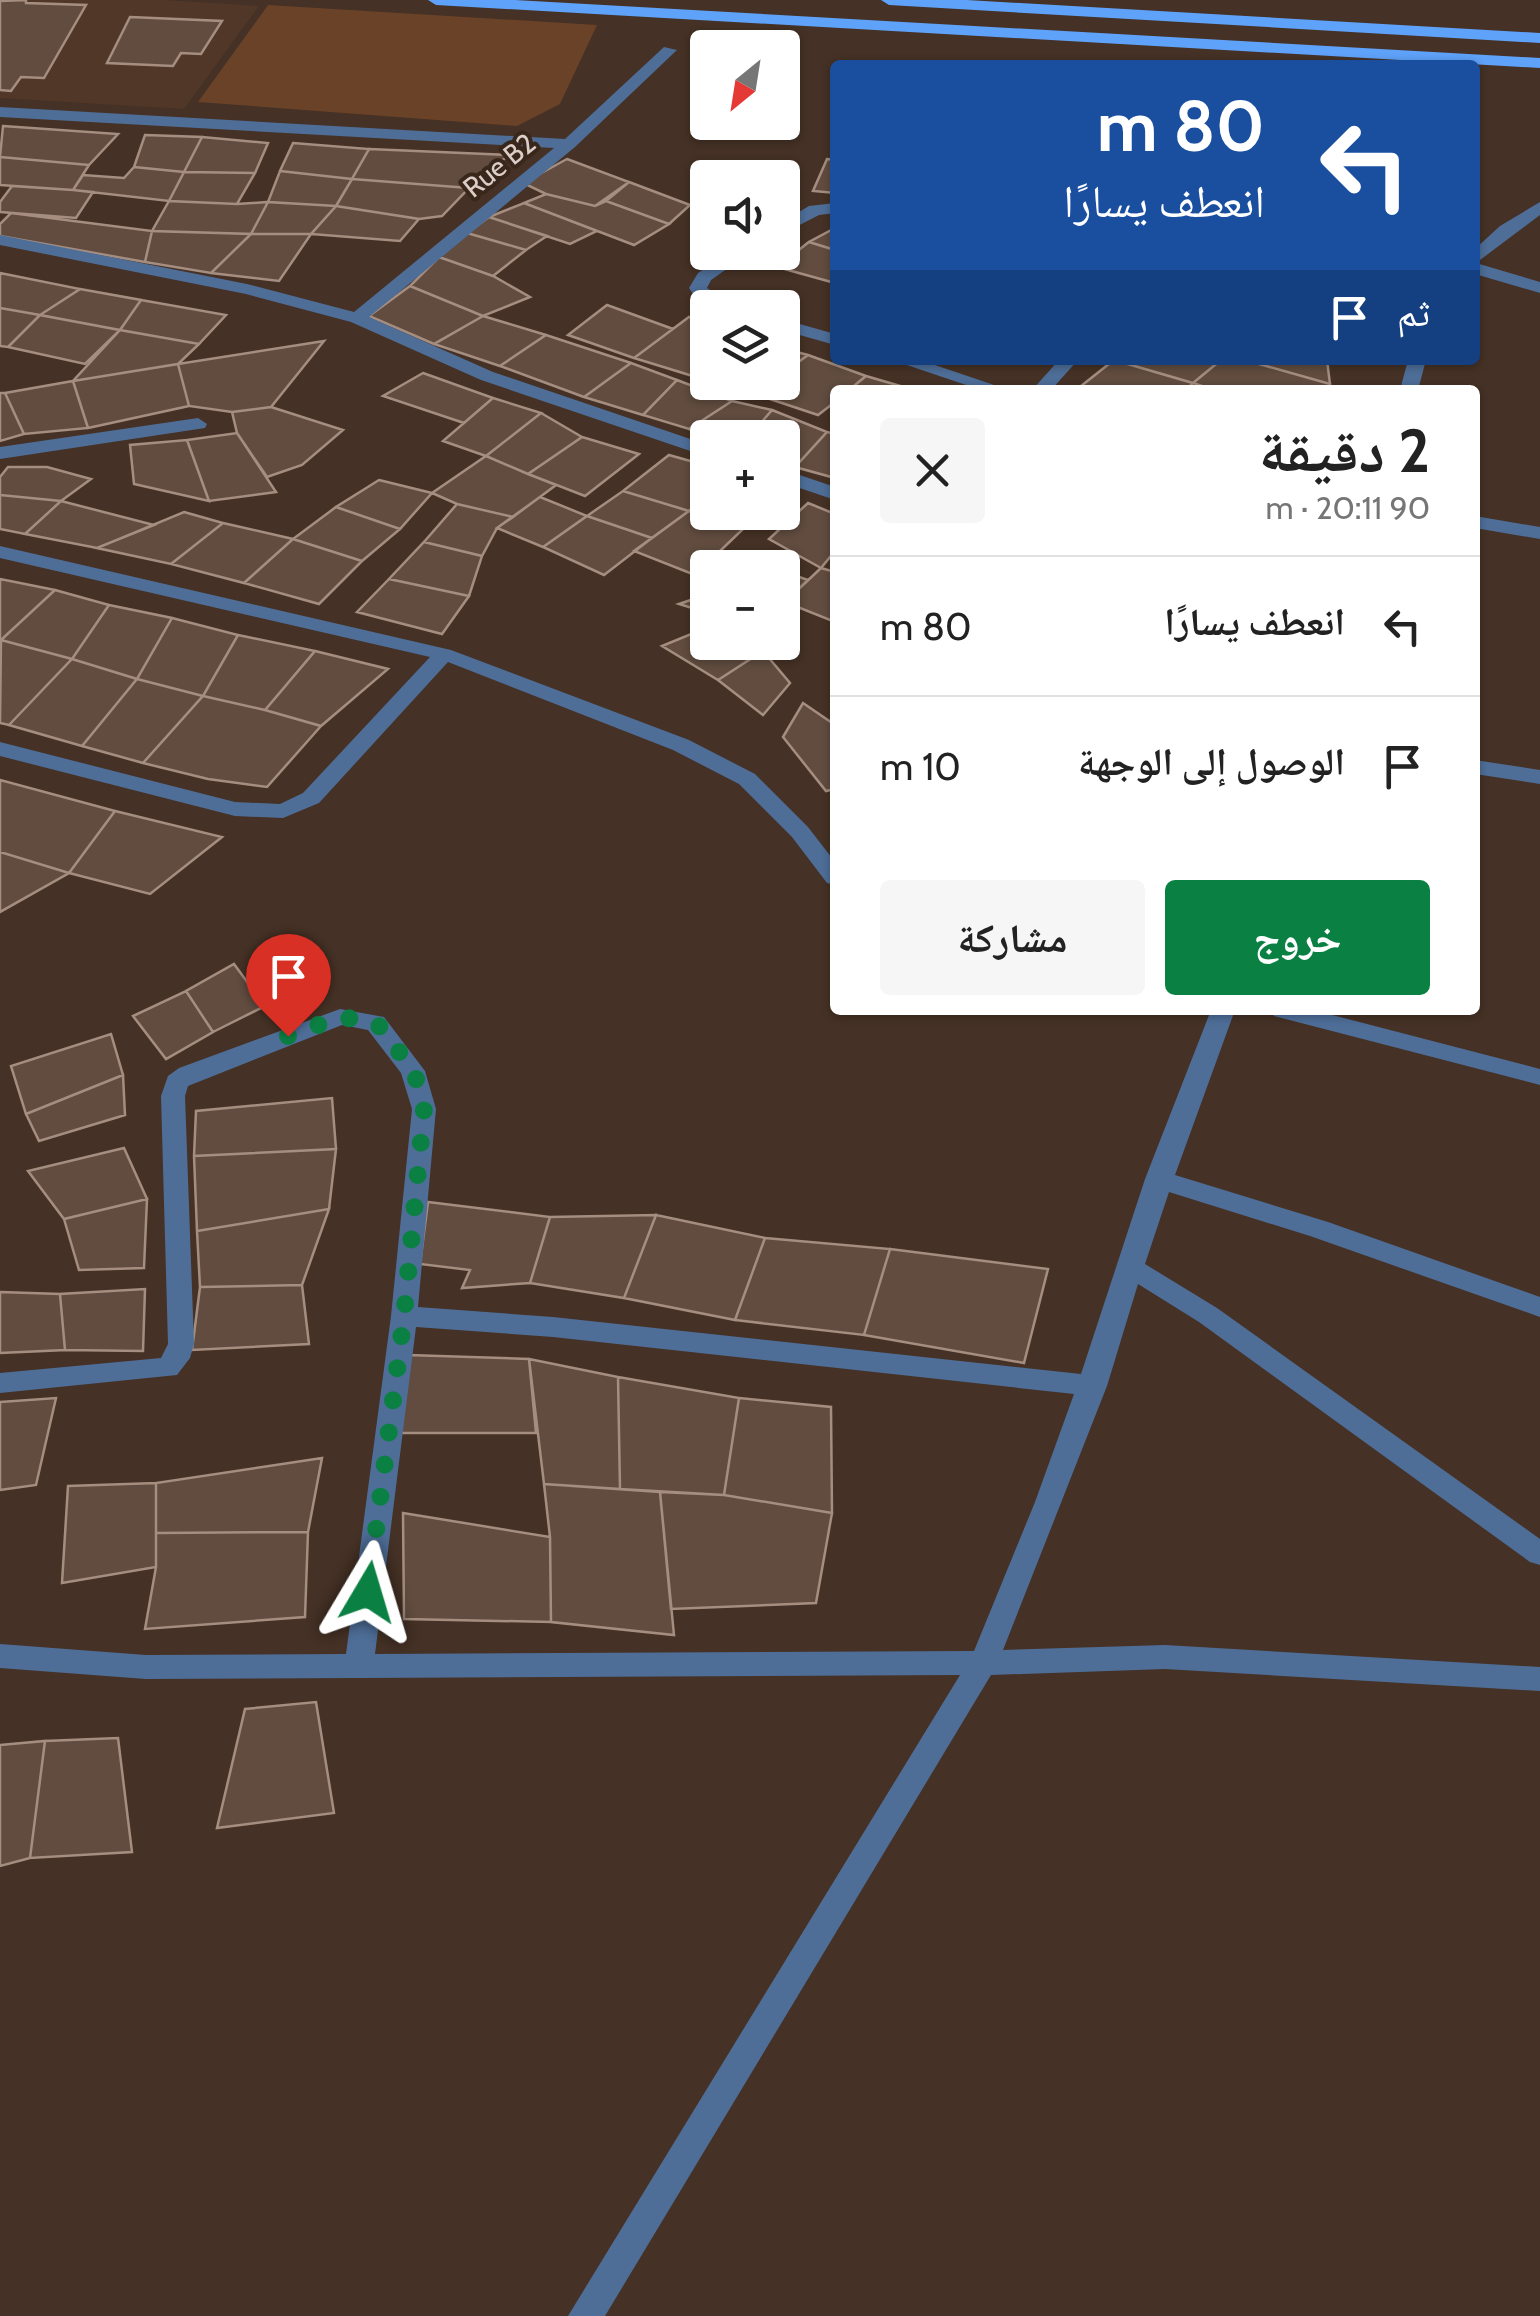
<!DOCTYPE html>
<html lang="ar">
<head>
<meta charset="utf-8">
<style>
	:root { --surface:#fff; --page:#f6f6f6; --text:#222; --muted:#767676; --line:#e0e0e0; --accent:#0b8043 }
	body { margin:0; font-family:Cabin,"Noto Naskh Arabic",sans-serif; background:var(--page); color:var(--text); direction:rtl; height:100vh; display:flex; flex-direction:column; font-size:38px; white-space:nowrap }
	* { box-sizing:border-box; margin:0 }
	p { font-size:32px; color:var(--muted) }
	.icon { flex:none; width:55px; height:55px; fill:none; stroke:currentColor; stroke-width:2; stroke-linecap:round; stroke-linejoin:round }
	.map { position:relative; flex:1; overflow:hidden; direction:ltr }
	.drawer { position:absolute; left:830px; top:385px; width:650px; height:630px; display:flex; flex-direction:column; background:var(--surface); border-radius:10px; box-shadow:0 2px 8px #0004; direction:rtl }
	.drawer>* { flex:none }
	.top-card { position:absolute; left:830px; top:60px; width:650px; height:305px; border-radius:10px; box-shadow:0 2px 8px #0004; direction:rtl; background:#1a4fa0; color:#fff; overflow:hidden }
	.needle { width:65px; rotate:210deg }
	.controls { position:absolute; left:690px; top:30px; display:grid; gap:20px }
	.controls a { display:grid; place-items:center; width:110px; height:110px; border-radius:10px; background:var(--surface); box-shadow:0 2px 8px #0004; font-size:50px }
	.pin { position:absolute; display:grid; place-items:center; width:85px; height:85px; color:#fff; margin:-102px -42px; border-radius:50% 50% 50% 0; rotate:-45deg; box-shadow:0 0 10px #0007 }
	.pin .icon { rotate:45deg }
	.me { position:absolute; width:110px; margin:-55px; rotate:7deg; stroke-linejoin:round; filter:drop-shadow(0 0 8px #0008) }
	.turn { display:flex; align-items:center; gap:35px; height:210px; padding:0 50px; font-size:45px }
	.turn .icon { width:130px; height:130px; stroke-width:2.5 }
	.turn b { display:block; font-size:70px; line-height:85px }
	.then { display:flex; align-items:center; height:95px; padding:0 50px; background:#0003; gap:20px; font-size:38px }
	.round { display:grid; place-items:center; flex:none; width:105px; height:105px; border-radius:10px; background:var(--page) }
	.summary { display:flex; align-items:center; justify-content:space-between; height:170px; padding:0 50px }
	h1 { font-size:60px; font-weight:700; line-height:75px }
	.cta { display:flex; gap:20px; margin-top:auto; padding:20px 50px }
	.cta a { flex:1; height:115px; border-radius:10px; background:var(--accent); color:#fff; font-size:40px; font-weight:700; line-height:115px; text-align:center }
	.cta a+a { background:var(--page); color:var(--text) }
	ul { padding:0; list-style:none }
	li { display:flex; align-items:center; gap:30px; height:140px; padding:0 50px; border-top:2px solid var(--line) }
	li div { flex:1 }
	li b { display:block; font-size:38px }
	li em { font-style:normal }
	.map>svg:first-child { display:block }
	.built { fill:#513727 }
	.green { fill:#6a4228 }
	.building { fill:#614c3f; stroke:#a58e80; stroke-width:2.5 }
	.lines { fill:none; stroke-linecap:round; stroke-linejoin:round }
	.minor { fill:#4e6e98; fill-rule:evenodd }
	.major { fill:#5fa2f9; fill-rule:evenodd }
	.route { stroke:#0b8043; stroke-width:18; stroke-dasharray:0 32.4 }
	.labels { text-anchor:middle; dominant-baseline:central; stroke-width:8; stroke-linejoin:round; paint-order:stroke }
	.far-street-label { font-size:28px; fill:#dbcec7; stroke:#3a271b }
</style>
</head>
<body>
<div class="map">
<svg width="1540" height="2316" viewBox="0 0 1540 2316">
	<rect width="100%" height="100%" fill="#453125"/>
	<path class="built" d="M0,0H164L259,6L184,109L0,98Z"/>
	<path class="green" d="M268,5L597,25L560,104L517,126L198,102Z"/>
	<path class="building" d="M26,0V3L86,5L44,78L21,77L11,91L0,90V1Z
		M130,17L222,21L201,54L181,53L173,66L107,63Z
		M3,126L118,134L89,165L0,157Z
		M145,135L202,137L184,172L134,167Z
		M202,137L268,143L255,173L184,172Z
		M293,143L369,149L352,179L280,171Z
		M369,149L509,155L469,188L352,179Z
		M0,157L89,165L73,190L0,185Z
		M567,159L629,182L595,206L546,194L523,183Z
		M827,159L835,160V193L813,191Z
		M134,167L184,172L169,201L73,190L83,175L124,178Z
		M280,171L352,179L336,206L268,202Z
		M184,172L255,173L237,204L169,201Z
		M352,179L469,188L442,216L419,219L336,206Z
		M629,182L690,205L669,224L606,201Z
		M12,186L73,190L93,192L76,218L0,212V202Z
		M546,194L595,206L606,201L669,224L634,245L524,203Z
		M169,201L237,204L268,202L251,234L152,231Z
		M268,202L336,206L311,234H251Z
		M524,203L597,231L570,244L489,217Z
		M336,206L419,219L400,241L311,234Z
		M11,213L152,231L145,262L0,236V224Z
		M489,217L547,236L526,250L467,233Z
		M835,228V250L809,242Z
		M152,231L251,234L211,273L145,262Z
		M467,233L526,250L493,276L439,257Z
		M251,234H311L279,281L211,273Z
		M809,242L835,250V283L777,267Z
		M439,257L493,276L530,297L483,316L410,286Z
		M0,273L80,289L40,315L0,308Z
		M410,286L483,316L434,344L369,316Z
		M80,289L141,300L120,330L40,315Z
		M141,300L226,315L199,344L120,330Z
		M607,305L673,329L634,358L568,335Z
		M0,308L40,315L8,347L0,346Z
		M40,315L120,330L85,364L8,347Z
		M483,316L546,335L500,366L434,344Z
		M689,317L708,324V366L696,377L634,358Z
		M120,330L199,344L178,364L73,381Z
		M546,335L631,363L584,397L500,366Z
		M324,341L271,407L232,412L189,406L178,364Z
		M782,348L808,355L782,374Z
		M808,355L866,376L849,390H835V402L818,415L755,394L771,382H782V374Z
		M1114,360L1193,383L1186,390H1076Z
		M1114,360H1221L1193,383Z
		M1221,360H1245L1330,384L1328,390H1214L1193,383Z
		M1245,360H1327L1330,384Z
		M631,363L677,380L643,415L584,397Z
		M178,364L189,406L88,428L73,381Z
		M423,373L493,398L464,423L383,396Z
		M866,376L914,390H849Z
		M677,380L732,401L689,429L643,415Z
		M73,381L88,428L24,434L5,393Z
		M715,382H771L755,394Z
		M0,393H5L24,434L0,441Z
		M493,398L541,413L486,456L443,441Z
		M732,401L772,410L748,438H711L689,429Z
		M271,407L343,430L302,465L267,477L237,433L232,412Z
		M772,410L827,432L795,467L782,463V438H748Z
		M541,413L582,437L528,474L486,456Z
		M827,432L835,434V478L795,467Z
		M237,433L276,492L209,501L187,440Z
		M582,437L639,454L585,496L528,474Z
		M187,440L209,501L134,484L130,445Z
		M669,455L708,466V494L689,511L623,491Z
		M486,456L528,474L556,485L513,517L457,504L432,493Z
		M8,467H47L91,479L61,501L0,495V477Z
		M379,480L432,493L400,529L336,507Z
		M623,491L689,511L652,538L587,516Z
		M708,494V512H769L743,529L689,511Z
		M0,495L61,501L25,534L0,529Z
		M540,497L587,516L543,547L497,528Z
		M61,501L154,525L97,548L25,534Z
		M808,503L835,514V551L821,568L769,539Z
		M457,504L513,517L497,528L482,556L424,542Z
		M336,507L400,529L362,561L293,539Z
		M689,511L743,529L695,575L634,551Z
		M184,512L223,523L171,564L97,548Z
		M587,516L652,538L604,575L543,547Z
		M223,523L293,539L244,583L171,564Z
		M293,539L362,561L319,604L244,583Z
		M424,542L482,556L469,596L389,579Z
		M821,568L835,572V622L785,602Z
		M782,571L808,580L785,602L782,601Z
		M0,579L55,590L1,640H0Z
		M389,579L469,596L442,634L357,612Z
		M55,590L109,605L72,659L1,640Z
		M708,594V613L679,604Z
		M109,605L172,618L137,679L72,659Z
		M172,618L238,635L203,696L137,679Z
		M708,627V642H754L763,651L718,680L662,646Z
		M238,635L315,651L265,710L203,696Z
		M1,640L72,659L9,725L0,723Z
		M315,651L388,669L321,726L265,710Z
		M763,651L790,683L763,715L718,680Z
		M72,659L137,679L82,746L9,725Z
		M137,679L203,696L143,763L82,746Z
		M203,696L265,710L321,726L267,787L208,779L143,763Z
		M803,703L835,725V789L826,791L783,737Z
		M0,780L115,811L69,873L0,852Z
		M115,811L222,837L150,894L69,873Z
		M0,852L69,873L0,912Z
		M234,964L265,1006L213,1032L186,991Z
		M186,991L213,1032L166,1059L133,1016Z
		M111,1034L123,1075L26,1114L11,1066Z
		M123,1075L125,1115L39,1141L26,1114Z
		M332,1098L336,1149L194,1156L196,1111Z
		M124,1148L147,1199L64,1219L28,1171Z
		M336,1149L329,1209L197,1231L194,1156Z
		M147,1199L144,1268L79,1270L64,1219Z
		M428,1202L550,1217L530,1283L462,1288L470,1270L420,1264Z
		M329,1209L302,1285L200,1287L197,1231Z
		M656,1215L765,1238L735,1320L624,1298Z
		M656,1215L624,1298L530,1283L550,1217Z
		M765,1238L890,1249L864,1335L735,1320Z
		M890,1249L1048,1269L1024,1363L864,1335Z
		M302,1285L309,1344L192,1350L200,1287Z
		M145,1289L143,1351L65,1350L60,1294Z
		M0,1292L60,1294L65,1350L0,1353Z
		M408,1355L529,1359L536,1433H401Z
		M529,1359L618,1377L620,1489L544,1484Z
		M618,1377L739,1398L724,1495L620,1489Z
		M56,1398L36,1485L0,1490V1402Z
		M739,1398L831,1407L832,1513L724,1495Z
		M322,1458L308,1532L156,1533V1483Z
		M156,1483V1567L62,1583L68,1486Z
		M544,1484L660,1492L674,1635L551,1622L550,1537Z
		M660,1492L724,1495L832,1513L816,1603L671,1609Z
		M403,1513L550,1537L551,1622L404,1619Z
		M308,1532L305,1617L145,1629L156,1567V1533Z
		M316,1702L334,1813L217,1828L245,1709Z
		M118,1738L132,1852L30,1858L45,1741Z
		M45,1741L30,1858L0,1866V1745Z"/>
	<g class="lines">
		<path class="minor" d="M664,47L677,50L575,147L369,317L493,372L708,445V457L481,380L351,322L246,294L0,245V235L247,284L354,312L554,148L0,117V107L565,139Z
			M1540,202V215L1476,263L1540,282V293L1475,274V249L1500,226Z
			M835,203V213L819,215L782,234V222L809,206Z
			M730,252H751L711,280L707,288L739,308C718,308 700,307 689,288L698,273Z
			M782,319L835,334V345L782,330Z
			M892,360H920L1009,390H981Z
			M1059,360H1078L1051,390H1032Z
			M1408,360H1426L1418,390H1400Z
			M198,418L207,424L205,428L0,459V447Z
			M782,469L835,487V500L782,482Z
			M1475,516L1540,527V539L1475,528Z
			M0,546L451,650L689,740L755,774L808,827L835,862V885L827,883L792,837L739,784L673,750L448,662L319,803L283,818L235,816L0,756V742L235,802L280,804L303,793L430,657L0,558Z
			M1475,760L1540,770V784L1475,774Z
			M340,1009L384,1017L425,1071L436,1109L418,1307L553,1317L1081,1374L1145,1179L1211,1010H1235L1175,1175L1328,1222L1540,1297V1317L1310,1236L1169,1192L1145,1264L1217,1308L1540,1539V1565L1530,1562L1199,1322L1138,1284L1107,1386L1003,1650L1165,1645L1540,1667V1691L1165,1669L991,1675L605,2316H568L960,1675L146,1679L0,1668V1644L146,1655L346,1654L391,1316L412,1109L401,1073L368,1030L342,1025L188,1086L185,1096L194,1344L190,1358L177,1375L0,1393V1373L161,1358L168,1344L161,1096L168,1076L179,1068ZM416,1327L553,1337L1074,1394L1035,1502L974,1651L375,1654Z
			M1270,1010H1313L1540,1069V1085L1274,1016Z"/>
		<path class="major" d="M428,0H515L1540,58V68L436,5Z
			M881,0H967L1540,33V43L889,5Z"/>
	</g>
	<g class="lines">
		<path class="route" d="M288,1036L340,1017L376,1022L414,1071L424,1109L404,1316L368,1592"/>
	</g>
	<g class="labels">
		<g class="far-street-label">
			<text transform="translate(499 165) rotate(-39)">Rue B2</text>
		</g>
	</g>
</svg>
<div class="controls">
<a><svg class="needle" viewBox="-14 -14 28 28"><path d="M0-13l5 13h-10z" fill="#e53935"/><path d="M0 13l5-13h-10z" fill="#767676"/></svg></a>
<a><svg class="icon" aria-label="sound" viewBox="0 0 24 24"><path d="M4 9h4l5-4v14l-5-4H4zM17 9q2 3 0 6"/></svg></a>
<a><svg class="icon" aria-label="layers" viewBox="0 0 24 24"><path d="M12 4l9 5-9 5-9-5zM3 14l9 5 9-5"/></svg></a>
<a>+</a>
<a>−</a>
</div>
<div class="pin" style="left:288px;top:1036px;background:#d93025"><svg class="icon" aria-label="arrive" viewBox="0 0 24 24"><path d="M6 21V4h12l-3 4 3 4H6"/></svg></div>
<svg class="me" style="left:368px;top:1592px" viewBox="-20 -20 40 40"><path d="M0-17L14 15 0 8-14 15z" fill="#0b8043" stroke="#fff" stroke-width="4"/></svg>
<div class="top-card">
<div class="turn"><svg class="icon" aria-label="left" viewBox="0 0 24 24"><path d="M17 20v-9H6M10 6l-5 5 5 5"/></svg><div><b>80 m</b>انعطف يسارًا</div></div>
<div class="then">ثم<svg class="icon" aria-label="arrive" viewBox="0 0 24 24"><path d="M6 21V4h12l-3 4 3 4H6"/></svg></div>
</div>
<section class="drawer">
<div class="summary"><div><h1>2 دقيقة</h1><p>90 m · 20:11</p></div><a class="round"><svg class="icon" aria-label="close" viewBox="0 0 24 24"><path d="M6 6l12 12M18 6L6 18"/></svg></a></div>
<ul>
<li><svg class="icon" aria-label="left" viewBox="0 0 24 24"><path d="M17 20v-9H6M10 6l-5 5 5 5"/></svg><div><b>انعطف يسارًا</b></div><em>80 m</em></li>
<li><svg class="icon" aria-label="arrive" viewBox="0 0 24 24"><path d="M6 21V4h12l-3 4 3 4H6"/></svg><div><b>الوصول إلى الوجهة</b></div><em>10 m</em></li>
</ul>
<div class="cta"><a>خروج</a><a>مشاركة</a></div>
</section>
</div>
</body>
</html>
